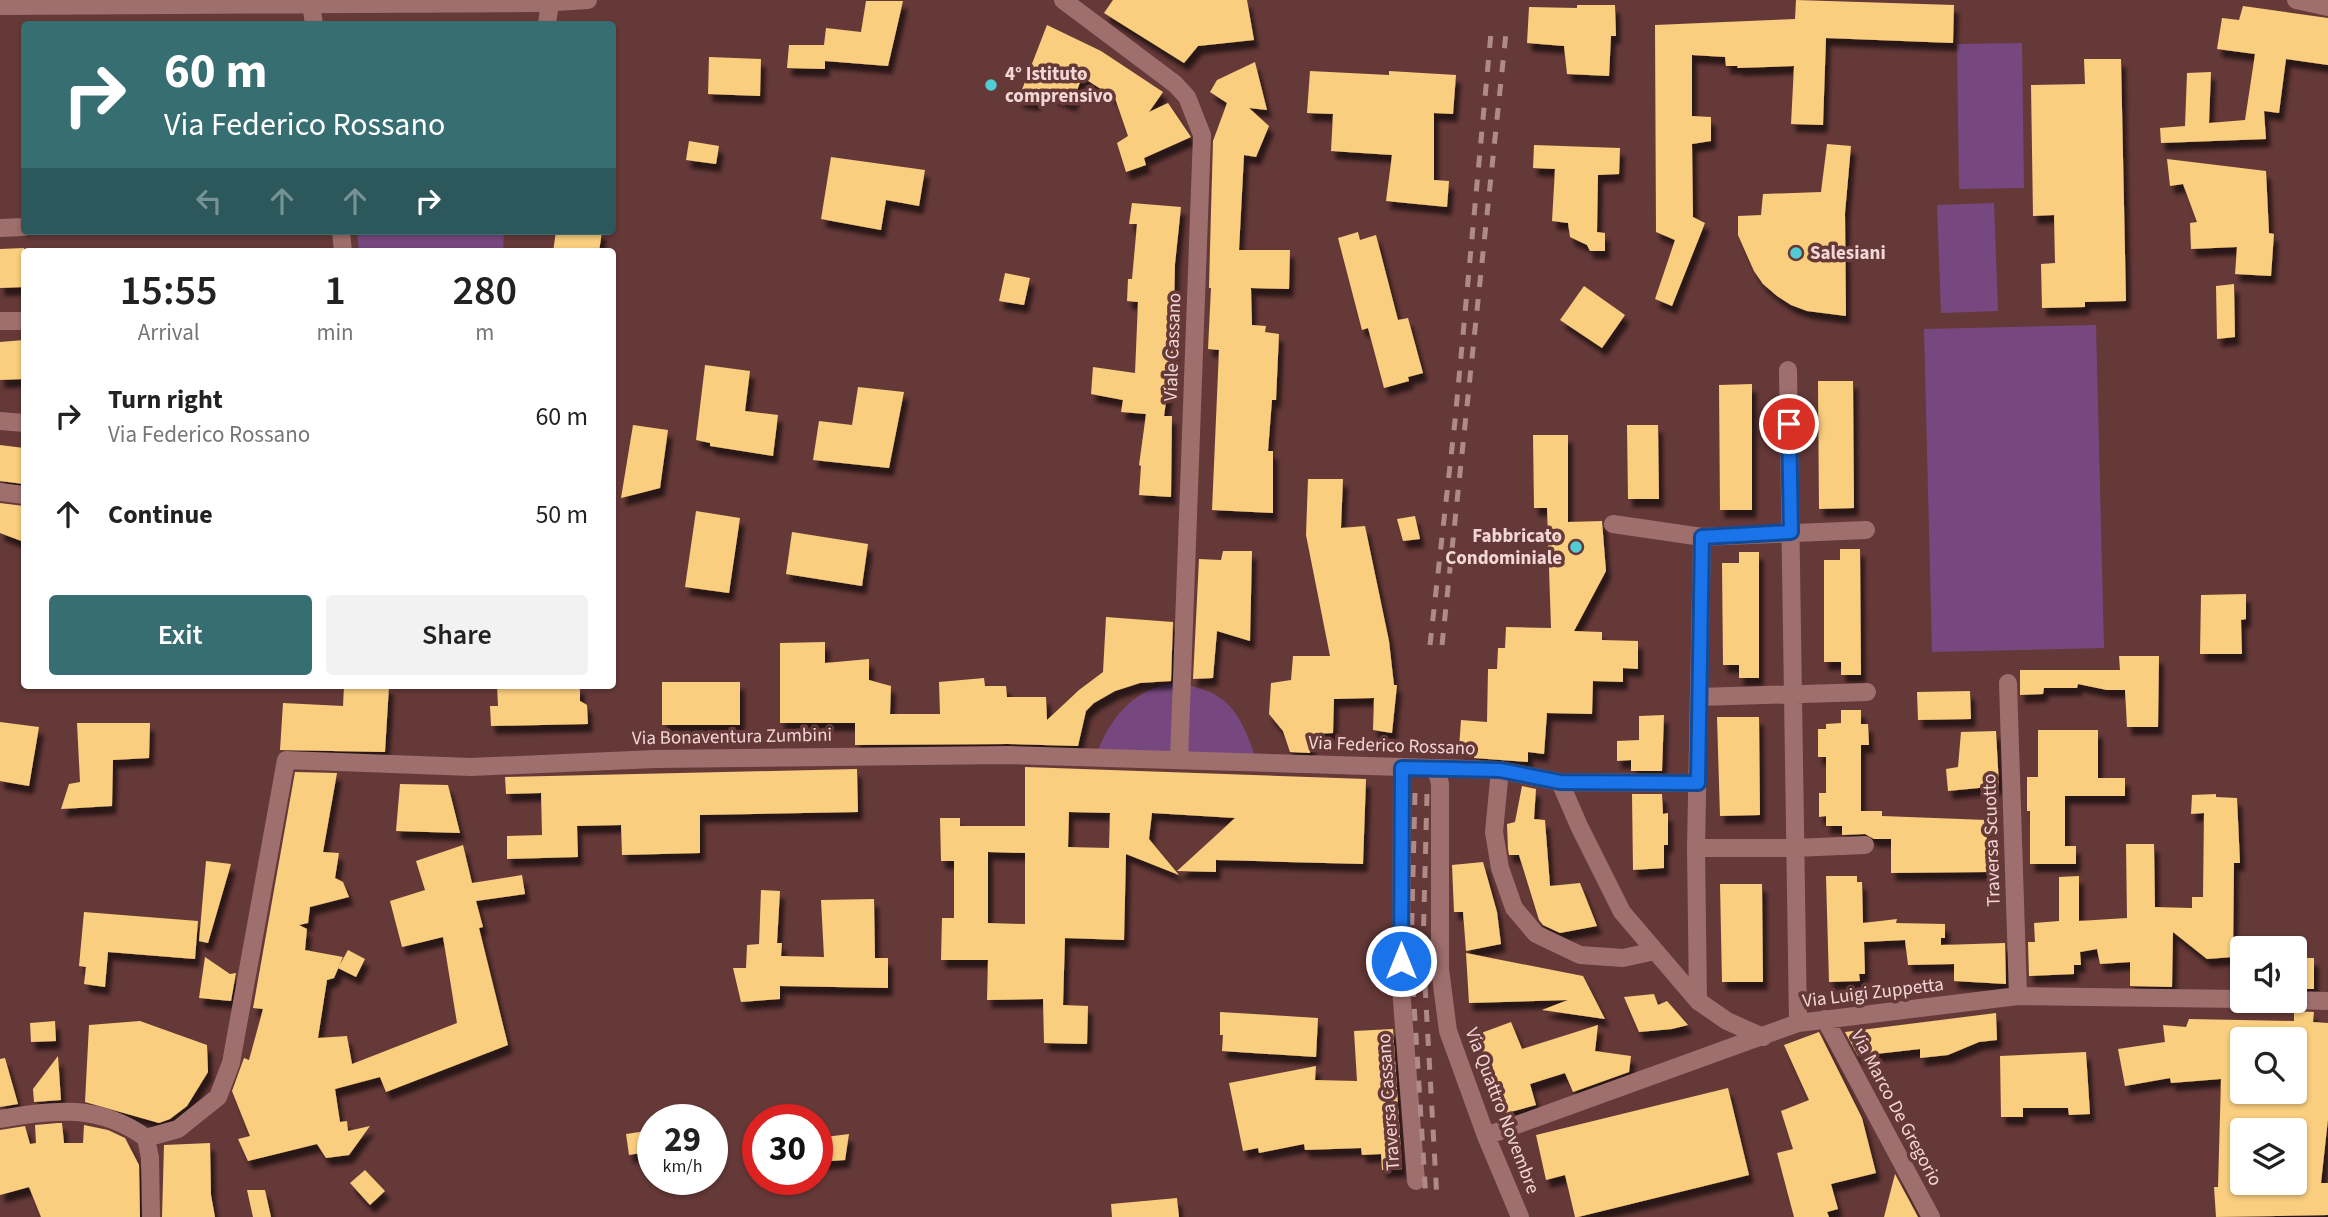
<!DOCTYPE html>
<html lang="en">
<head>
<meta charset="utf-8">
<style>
	:root { --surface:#fff; --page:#f2f2f2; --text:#222; --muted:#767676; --accent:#376e72 }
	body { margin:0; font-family:"Source Sans 3",sans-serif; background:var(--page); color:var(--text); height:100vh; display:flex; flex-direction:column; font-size:26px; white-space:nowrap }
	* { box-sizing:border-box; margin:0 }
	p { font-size:23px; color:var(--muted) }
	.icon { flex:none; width:38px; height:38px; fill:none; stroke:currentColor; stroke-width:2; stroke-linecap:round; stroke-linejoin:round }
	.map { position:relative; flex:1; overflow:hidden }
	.side { position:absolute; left:21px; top:248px; width:595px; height:441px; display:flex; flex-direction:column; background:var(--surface); border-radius:7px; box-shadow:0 2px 5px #0004 }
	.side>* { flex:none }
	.hud { position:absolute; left:21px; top:21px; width:595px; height:214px; border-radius:7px; box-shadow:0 2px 5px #0004; background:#376e72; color:#fff; overflow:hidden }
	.controls { position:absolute; left:2230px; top:936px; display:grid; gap:14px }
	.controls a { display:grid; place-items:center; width:77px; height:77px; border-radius:7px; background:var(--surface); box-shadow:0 2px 5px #0004; font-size:35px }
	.speed { position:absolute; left:637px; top:1104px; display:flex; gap:14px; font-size:35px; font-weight:700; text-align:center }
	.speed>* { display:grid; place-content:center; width:91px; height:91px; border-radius:50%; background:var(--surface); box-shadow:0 2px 5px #0004; line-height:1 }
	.speed small { font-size:18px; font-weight:400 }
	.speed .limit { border:10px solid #d22; background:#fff; color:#111 }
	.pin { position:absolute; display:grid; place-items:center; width:60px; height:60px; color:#fff; margin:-30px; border:4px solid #fff; border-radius:50%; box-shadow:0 2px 7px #0007 }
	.me { position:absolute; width:77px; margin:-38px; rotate:0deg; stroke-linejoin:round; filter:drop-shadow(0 0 5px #0008) }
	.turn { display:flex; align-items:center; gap:24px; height:147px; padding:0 28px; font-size:32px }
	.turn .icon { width:91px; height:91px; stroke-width:2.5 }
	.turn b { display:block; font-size:49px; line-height:60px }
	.lanes { display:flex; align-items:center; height:66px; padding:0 28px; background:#0003; justify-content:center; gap:35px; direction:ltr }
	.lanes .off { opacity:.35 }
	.eta { display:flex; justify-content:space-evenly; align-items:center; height:119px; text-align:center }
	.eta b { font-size:42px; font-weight:600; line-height:49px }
	.button { display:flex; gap:14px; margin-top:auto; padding:14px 28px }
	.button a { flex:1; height:80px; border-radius:7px; background:var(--accent); color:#fff; font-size:28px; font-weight:600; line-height:80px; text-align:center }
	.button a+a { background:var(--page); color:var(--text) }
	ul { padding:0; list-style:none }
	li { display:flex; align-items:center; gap:21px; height:98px; padding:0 28px }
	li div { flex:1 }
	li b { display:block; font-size:26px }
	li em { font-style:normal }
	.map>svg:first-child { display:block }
	.green { fill:#77487f }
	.building { fill:#f9ce7e; fill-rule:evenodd; filter:url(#shadow) }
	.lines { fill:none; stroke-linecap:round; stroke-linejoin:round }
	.minor { stroke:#9f6f6d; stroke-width:18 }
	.rail { stroke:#ae8a89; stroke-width:5; stroke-dasharray:12 12; stroke-linecap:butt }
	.route-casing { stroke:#114b97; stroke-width:18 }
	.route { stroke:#1a73e8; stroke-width:12 }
	.poi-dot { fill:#51ccd4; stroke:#653938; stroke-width:2.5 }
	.labels { text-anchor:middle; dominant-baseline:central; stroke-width:7; stroke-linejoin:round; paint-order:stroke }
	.poi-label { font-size:19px; font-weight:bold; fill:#f3d7d5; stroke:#653938; text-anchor:start }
	.street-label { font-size:19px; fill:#f3d7d5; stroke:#653938 }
</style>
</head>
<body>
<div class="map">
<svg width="2328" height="1217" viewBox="0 0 2328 1217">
	<defs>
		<filter id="shadow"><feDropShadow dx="4.5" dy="8" stdDeviation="2" flood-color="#0009"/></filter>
	</defs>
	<rect width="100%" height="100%" fill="#653938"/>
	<path class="green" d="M2022,43L2024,188L1959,189L1957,44Z
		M1994,203L1998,311L1941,313L1937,205Z
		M357,231H504L503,252H359Z
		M2096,325L2104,648L1932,652L1924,329Z
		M1174,683C1226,690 1238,708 1255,755L1098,750C1113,714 1135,689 1174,683Z"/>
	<path class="building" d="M1113,0H1247L1254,40L1198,46L1184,63L1104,13Z
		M1796,0L1954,5L1953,43L1826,38L1823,125L1791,124L1794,66L1737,68L1738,66H1726L1725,57L1692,55V116L1711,117V141L1692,144L1693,217L1705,223L1672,306L1655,299L1675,240L1656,232L1655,25L1795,19Z
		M866,1H903L888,66L825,61V69L787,68L789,45H824L826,28L861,32Z
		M1577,5H1615L1616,36H1611L1609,76L1567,74L1564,46L1527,43L1529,7L1577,8Z
		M2243,6L2328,18V65L2286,59L2279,113L2264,111L2266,139L2161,143L2160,128L2185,126L2187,73L2211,72L2209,123L2245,120L2255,54L2217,49L2222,18L2239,20Z
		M1047,25L1101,51L1163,92L1149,112L1168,103L1191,137L1144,158L1146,165L1126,172L1117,143L1128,136L1115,98L1082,77L1072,104L1041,91L1036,103L1018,100Z
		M709,57L761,59L760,96L708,94Z
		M2084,59H2121L2126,301L2085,302V307L2042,308L2041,264L2055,263L2054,215L2033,216L2031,85L2085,84Z
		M1255,62L1267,110L1249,108L1269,126L1256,157L1244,155L1239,250H1290L1289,289L1251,288L1252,325L1266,326L1265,332L1279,334L1276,400H1272L1268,451H1273V513L1212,510L1219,350L1208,349L1211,288H1209L1211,211L1213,141L1227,103L1210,92L1217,80Z
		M1310,71L1389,75V71L1456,75L1453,114L1434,113V180L1449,181L1447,207L1386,201L1392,155L1331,151L1333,114L1307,113Z
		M689,141L719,146L716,164L686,160Z
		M1827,144L1851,146L1845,213L1846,316L1807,311L1791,305L1777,296L1763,284L1754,271L1738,235V216L1761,215L1763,194L1821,192Z
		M1534,145L1620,148L1619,174L1598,175L1597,232L1605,233V251H1590L1587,245L1570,237L1568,223L1552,221L1555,169L1533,168Z
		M831,157L925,170L919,206L886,200L881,230L821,219Z
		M2167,159L2266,171L2269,233L2274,234L2271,276L2235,274L2237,247L2191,249L2190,223L2197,222L2183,184L2170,186Z
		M1132,203L1181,207L1175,264L1173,353L1164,416H1172L1171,497L1139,495L1141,466L1139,465L1146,414L1121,412L1123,400L1091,394L1093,367L1135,373L1138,302L1127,301L1128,279H1132L1137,224H1129Z
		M556,231H602L599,252H553Z
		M1358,232L1360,240L1376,235L1398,320L1408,318L1423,373L1408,377L1409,381L1384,388L1368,328L1362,330L1338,238Z
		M24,248V287L0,288V249Z
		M1005,273L1030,278L1024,305L999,301Z
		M2234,284L2235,337L2217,339L2216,286Z
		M1584,286L1625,315L1602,348L1560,320Z
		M24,340V379L0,380V342Z
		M705,365L750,371L745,411L778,415L773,456L710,446V443L696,440Z
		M1818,381H1853L1854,508L1819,509Z
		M1752,384V510H1720L1719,385Z
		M858,387L904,392L889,468L813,460L819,421L852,425Z
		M633,425L668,430L660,488L621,498Z
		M1627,425H1658L1659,499H1628Z
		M1533,435H1568V522L1602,521L1606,571L1574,631L1602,632V640L1638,641V669L1623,668V682L1593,681L1592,714L1547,713L1544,754L1528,752V762L1474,758V749L1459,748L1461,720L1487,722L1488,669H1497L1498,648H1505L1506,627L1551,628L1547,508H1534Z
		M0,445L24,448V484L0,481Z
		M1308,479H1343L1341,528L1365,526L1389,641L1394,685H1397L1392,733L1373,730L1374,698L1334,699L1333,733L1312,734L1310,753L1290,752L1283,731L1269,714L1271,683L1291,680L1293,656H1330L1306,535Z
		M0,503L24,506V542L0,533Z
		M696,511L740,518L729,593L685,587Z
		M1415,516L1420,539L1403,541L1397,519Z
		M792,532L868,544L862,586L786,574Z
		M1840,549H1860L1861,675H1841V662H1824V560H1840Z
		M1223,551H1252L1250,641L1217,631L1213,678L1193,679L1199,559L1221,560Z
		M1739,552H1759V678H1739V665H1723L1722,563H1739Z
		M2246,594V619L2241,620L2242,654H2200L2201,595Z
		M1106,617L1173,622L1171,681L1140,683L1115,691L1094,703L1086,711L1078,746L1008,744L855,745V723H780V643L825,642V663L869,659V680L891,686L890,714H940L939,682L984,678L985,686H1006L1007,697H1046L1047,720L1079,690L1103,672Z
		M2119,656H2159L2158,727H2127L2125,690H2107L2078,684L2077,688H2044L2043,694L2020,695V670H2120Z
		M662,682H740V725H662Z
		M344,686H389L385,752L280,750L283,703L343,706Z
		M497,686H580V701L587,705L588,724L491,726L490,706H498Z
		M1970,691L1971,719L1918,720L1917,692Z
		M1841,710H1861V724H1868L1869,745H1861V811H1882V816L1987,820V872L1891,873V839H1874L1865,834L1842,835V826H1826V816L1819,817V793H1826V757H1818V729H1826V724L1841,723Z
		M1664,715L1662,771H1631V760L1617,761V741L1639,740V716Z
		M1717,717H1759L1760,815L1720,816Z
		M0,722L39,727L29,786L0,781Z
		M77,723H150L149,758L113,760L112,806L61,809L69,784L80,782Z
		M2038,730H2098V778H2125V796H2065V846H2076V864H2030V811H2027V777H2038Z
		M1996,731L1999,786L1948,791L1946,769L1958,767L1961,732Z
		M1025,767L1366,779L1363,864L1216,860V872L1177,871L1235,818L1152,813L1149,839L1179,875L1126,854L1124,940L1065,938L1063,1005L1088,1006L1087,1044L1044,1043L1043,999L987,1000L988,960H941L942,918H954V861H941L940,818H960V826H1025ZM1069,812L1110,813L1109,848L1068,847ZM988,852L1025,853V924L988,923Z
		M857,769L858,812L700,815V853L622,855L621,825L577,826L578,857L507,859V836L542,835L541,793L506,794L505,777Z
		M295,772L337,773L323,852L339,853L335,878L343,882L349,897L310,907L308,923L299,925L307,929L305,950L343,957L334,978L327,980L318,1038L347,1036L352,1064L457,1023L443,937L402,947L390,901L425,890L416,861L463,845L472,883L522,875L525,894L476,901L483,927L479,928L508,1045L386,1092L380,1077L335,1089L340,1122L347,1121L348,1131L370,1126L349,1155L326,1158L317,1144L248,1161L238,1139L250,1136L232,1091L244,1058L249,1060L263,1009L253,1008Z
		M400,784L448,785L460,833L396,831Z
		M1522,786L1536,789L1534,819L1545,820L1550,886L1580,883L1597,926L1560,933L1543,925L1539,920L1519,855H1509L1508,849L1507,824L1515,822Z
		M1632,794H1662L1663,814L1668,813V845H1664V868L1633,870Z
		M2216,794V797L2237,798L2240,863H2234L2233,957L2207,959L2173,932L2172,987L2130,986V962L2100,964L2097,949L2080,952L2081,965H2074V974L2029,976L2028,942H2035L2034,923L2059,921V877L2079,876V921L2127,918L2126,844H2154L2155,907L2192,908V897H2203L2204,813L2191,814L2192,795Z
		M206,861L231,864L208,943L199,941Z
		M1483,862L1497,912L1501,944L1466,951L1463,912H1454L1452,865Z
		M1826,876H1857V882H1862L1863,923L1897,919L1896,923L1945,924V938H1941V945L2005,943L2006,984L1954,981V964L1908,965L1905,940L1864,942L1865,974H1859L1860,981L1829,982Z
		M1720,884H1762L1763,982H1722Z
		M761,890L780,891L777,943H782L781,956L824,957L821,900L874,899L875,958H888V988L780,986V999L741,1002L733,968H746L747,945L759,944Z
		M84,912L198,921L195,959L108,952L105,987L84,984L86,967L79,966Z
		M348,950L365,959L356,977L338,968Z
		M1466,953L1583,976L1605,1019L1542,1010L1568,1000L1469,1003Z
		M205,957L230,974L236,973L231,1001L199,998Z
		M2294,958H2314V989H2294Z
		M1654,994L1658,1005L1667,1001L1688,1025L1672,1029L1639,1032L1624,997Z
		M2294,1011L2314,1012L2313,1022L2328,1023V1119L2321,1183H2328V1215L2216,1217L2214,1187H2218L2221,1079L2171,1083L2170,1078L2125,1086L2118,1049L2165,1042L2163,1025L2186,1027L2189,1019L2294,1021ZM2242,1040H2294V1092H2242ZM2242,1130H2294V1184L2242,1186Z
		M1220,1012L1318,1018L1316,1057L1222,1051L1223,1035H1220Z
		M1996,1013L1997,1040L1979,1042L1948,1055L1920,1058V1049L1858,1056L1845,1032Z
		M55,1021L56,1041L31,1042L30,1023Z
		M140,1021L207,1045L208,1072L187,1106L170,1119L159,1123L85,1102L89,1025Z
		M1511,1022L1522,1049L1598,1025L1595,1051L1631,1056L1629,1072L1573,1092L1565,1073L1530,1084L1536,1105L1503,1114L1473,1036Z
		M1393,1029L1402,1169L1382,1170L1381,1154L1362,1155L1361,1148L1305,1150L1304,1144L1259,1153L1258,1148L1243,1151L1229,1083L1316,1066L1315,1080L1357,1081L1354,1031Z
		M1819,1032L1862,1118L1876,1173L1831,1184L1838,1209L1827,1212L1829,1217H1794L1777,1153L1793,1149L1781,1111L1809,1100L1784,1045Z
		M2086,1052L2090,1114L2069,1115L2068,1108H2023V1117H2001L2000,1056Z
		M58,1056L61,1100L34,1102L33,1089Z
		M5,1058L18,1104L0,1107V1059Z
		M1728,1088L1749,1175L1578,1217H1575L1565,1175L1546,1180L1536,1135Z
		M58,1123H62L64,1143H83L84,1125L108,1130L125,1138L139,1165L140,1217H41L29,1187L0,1195V1130L25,1126L30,1144L36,1143L35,1125Z
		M653,1130V1151L629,1155L626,1134Z
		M849,1134L845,1160L817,1162V1138Z
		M210,1143L211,1195L215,1217H162L164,1145Z
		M365,1170L385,1191L370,1205L350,1183Z
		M1895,1174L1918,1217H1884Z
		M247,1190H265L271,1217H253Z
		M1177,1198L1179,1217H1112L1111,1204Z"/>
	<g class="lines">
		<path class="minor" d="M1063,0L1175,84L1187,97L1202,135L1179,760
			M2296,0L2328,7
			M311,4L314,24
			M0,6L539,3L588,0
			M547,24L550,2
			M0,228L24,227
			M341,231L343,252
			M0,321H24
			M1788,370L1798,1023
			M0,421L24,423
			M0,492L24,495
			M1613,524L1702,537L1696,848L1698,1001
			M1702,537L1866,530
			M2008,683L2018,996
			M1699,697L1867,692
			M1402,768L1401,988L1416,1181
			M1436,768L1440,784V969L1448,1031L1486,1136L1520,1217
			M1500,770L1494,832L1500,868L1514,908L1536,934L1580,955L1623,958L1655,951
			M1560,782L1697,783
			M1696,848H1794L1865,845
			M2294,1000L2328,1001
			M1825,1019L1931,1217
			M0,1119C54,1109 100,1104 146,1138
			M1486,1136L1798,1023L2018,996L2242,999
			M146,1138L178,1129L218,1097L231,1063L286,760L471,767L655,759L1008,755L1500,770L1560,782L1579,826L1622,912L1698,1001L1727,1021L1763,1037
			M146,1138L150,1158L151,1217"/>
		<path class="rail" d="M1430,645L1455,421L1491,33
			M1442,645L1506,33
			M1415,793L1411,955L1426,1200
			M1427,794L1423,949L1437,1200"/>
	</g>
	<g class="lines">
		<defs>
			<path id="route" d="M1401,961L1402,768L1500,770L1560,782L1698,783L1702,537L1791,532L1789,424"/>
		</defs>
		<use href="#route" class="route-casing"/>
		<use href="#route" class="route"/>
	</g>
	<g class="poi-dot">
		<circle cx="991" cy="85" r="7"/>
		<circle cx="1796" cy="253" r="7"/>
		<circle cx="1576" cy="547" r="7"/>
	</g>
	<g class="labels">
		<g class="poi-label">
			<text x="1005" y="74">4° Istituto<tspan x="1005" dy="22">comprensivo</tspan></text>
			<text x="1810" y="253">Salesiani</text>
			<text x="1562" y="536" text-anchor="end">Fabbricato<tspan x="1562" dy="22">Condominiale</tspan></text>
		</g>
		<g class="street-label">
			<text transform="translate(1173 347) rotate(-88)">Viale Cassano</text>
			<text transform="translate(732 737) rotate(-1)">Via Bonaventura Zumbini</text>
			<text transform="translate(1392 746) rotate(2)">Via Federico Rossano</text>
			<text transform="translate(1992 840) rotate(-92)">Traversa Scuotto</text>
			<text transform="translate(1873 993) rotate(-7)">Via Luigi Zuppetta</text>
			<text transform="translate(1389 1102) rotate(-94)">Traversa Cassano</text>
			<text transform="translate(1896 1108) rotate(62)">Via Marco De Gregorio</text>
			<text transform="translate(1502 1111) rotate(69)">Via Quattro Novembre</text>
		</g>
	</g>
</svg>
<div class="controls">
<a><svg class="icon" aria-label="sound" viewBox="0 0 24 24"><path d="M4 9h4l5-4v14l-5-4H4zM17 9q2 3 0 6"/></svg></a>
<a><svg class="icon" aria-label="search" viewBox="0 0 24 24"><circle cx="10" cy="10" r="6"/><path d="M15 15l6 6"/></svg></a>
<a><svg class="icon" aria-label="layers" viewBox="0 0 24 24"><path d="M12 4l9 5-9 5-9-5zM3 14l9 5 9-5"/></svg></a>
</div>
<div class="speed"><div>29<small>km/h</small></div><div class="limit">30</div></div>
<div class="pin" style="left:1789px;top:424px;background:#d93025"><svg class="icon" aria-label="arrive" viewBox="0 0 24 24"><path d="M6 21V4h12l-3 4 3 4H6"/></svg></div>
<svg class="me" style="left:1401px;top:961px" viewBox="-20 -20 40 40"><circle r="17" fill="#1a73e8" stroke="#fff" stroke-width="3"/><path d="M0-11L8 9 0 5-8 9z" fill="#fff"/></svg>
<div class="hud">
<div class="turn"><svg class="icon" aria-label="right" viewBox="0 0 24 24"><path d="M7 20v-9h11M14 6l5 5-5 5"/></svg><div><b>60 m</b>Via Federico Rossano</div></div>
<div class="lanes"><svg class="icon off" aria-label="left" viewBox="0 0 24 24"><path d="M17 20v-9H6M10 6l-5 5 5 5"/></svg><svg class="icon off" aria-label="ahead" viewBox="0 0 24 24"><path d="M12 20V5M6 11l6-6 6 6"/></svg><svg class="icon off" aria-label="ahead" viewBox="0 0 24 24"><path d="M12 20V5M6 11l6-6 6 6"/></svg><svg class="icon" aria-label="right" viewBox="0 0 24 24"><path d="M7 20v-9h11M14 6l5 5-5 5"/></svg></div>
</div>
<section class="side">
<div class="eta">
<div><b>15:55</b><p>Arrival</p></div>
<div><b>1</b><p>min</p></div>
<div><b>280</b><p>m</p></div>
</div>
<ul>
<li><svg class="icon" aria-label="right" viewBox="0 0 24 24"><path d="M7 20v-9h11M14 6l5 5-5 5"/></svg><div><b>Turn right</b><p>Via Federico Rossano</p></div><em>60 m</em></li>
<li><svg class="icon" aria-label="ahead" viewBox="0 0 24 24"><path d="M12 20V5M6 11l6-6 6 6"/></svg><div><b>Continue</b></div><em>50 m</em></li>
</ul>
<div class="button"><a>Exit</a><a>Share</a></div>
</section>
</div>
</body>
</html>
